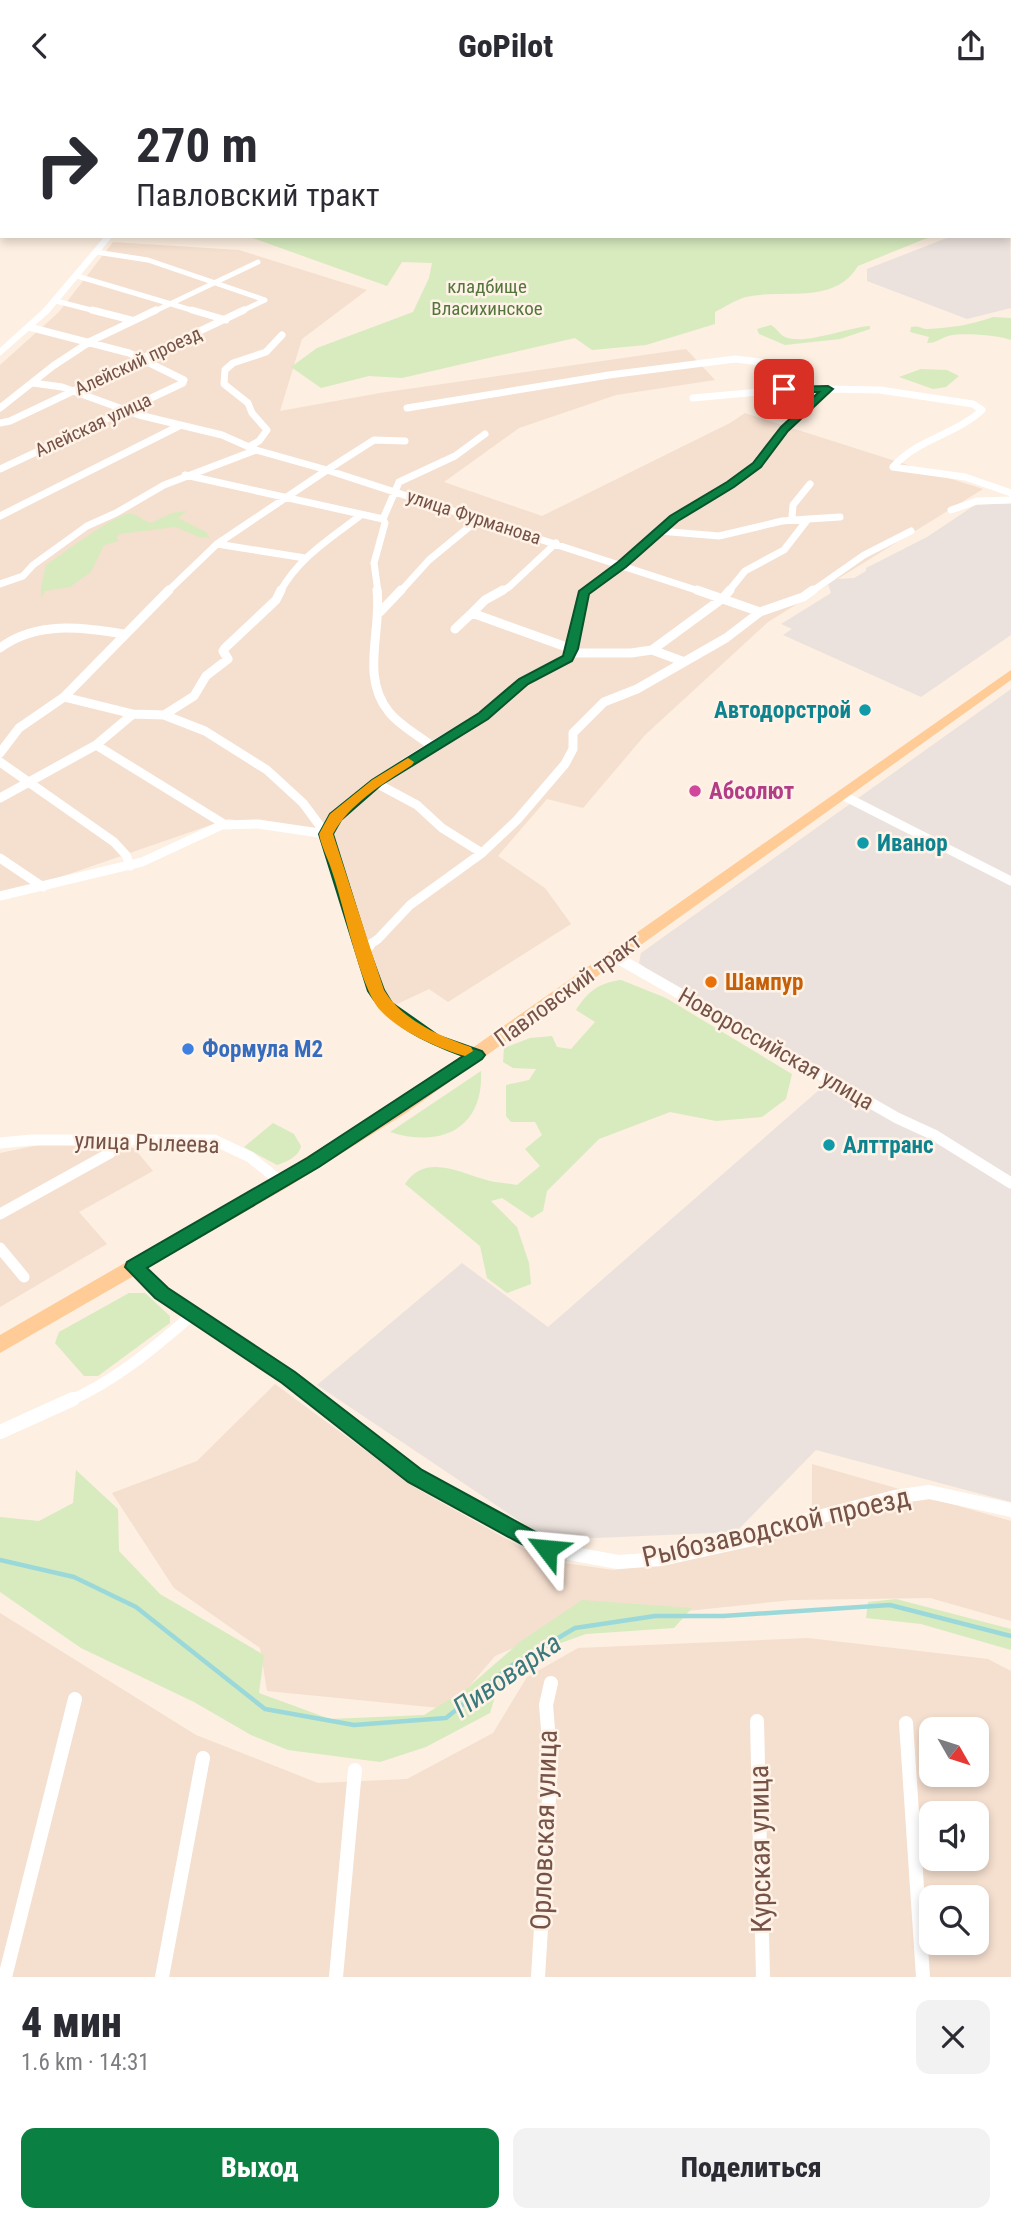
<!DOCTYPE html>
<html lang="ru">
<head>
<meta charset="utf-8">
<style>
	:root { --surface:#fff; --page:#f2f2f3; --text:#2b2b33; --muted:#7c7c81; --accent:#0b8043 }
	body { margin:0; font-family:"Roboto Condensed",sans-serif; background:var(--page); color:var(--text); height:100vh; display:flex; flex-direction:column; font-size:26px; white-space:nowrap }
	* { box-sizing:border-box; margin:0 }
	p { font-size:23px; color:var(--muted) }
	.icon { flex:none; width:38px; height:38px; fill:none; stroke:currentColor; stroke-width:2; stroke-linecap:round; stroke-linejoin:round }
	.map { position:relative; height:1886px; overflow:hidden }
	.details { display:flex; flex-direction:column; background:var(--surface); flex:1 }
	.details>* { flex:none }
	.guide { position:absolute; left:0px; top:0px; width:1012px; height:147px; box-shadow:0 4px 10px #0003; background:#fff; color:var(--text); overflow:hidden }
	.needle { width:46px; rotate:129deg }
	.controls { position:absolute; left:919px; top:1626px; display:grid; gap:14px }
	.controls a { display:grid; place-items:center; width:70px; height:70px; border-radius:14px; background:var(--surface); box-shadow:0 4px 10px #0003; font-size:35px }
	.pin { position:absolute; display:grid; place-items:center; width:60px; height:60px; color:#fff; margin:-30px; border-radius:14px; box-shadow:0 4px 10px #0006 }
	.me { position:absolute; width:77px; margin:-38px; rotate:299deg; stroke-linejoin:round; filter:drop-shadow(0 0 5px #0008) }
	.turn { display:flex; align-items:center; gap:24px; height:147px; padding:0 21px; font-size:32px }
	.turn .icon { width:91px; height:91px; stroke-width:2.5 }
	.turn b { display:block; font-size:49px; line-height:60px }
	.round { display:grid; place-items:center; flex:none; width:74px; height:74px; border-radius:14px; background:var(--page) }
	.summary { display:flex; align-items:center; justify-content:space-between; height:119px; padding:0 21px }
	h1 { font-size:42px; font-weight:800; line-height:52px }
	.primary-button { display:flex; gap:14px; margin-top:auto; padding:14px 21px }
	.primary-button a { flex:1; height:80px; border-radius:14px; background:var(--accent); color:#fff; font-size:28px; font-weight:800; line-height:80px; text-align:center }
	.primary-button a+a { background:var(--page); color:var(--text) }
	header { display:flex; justify-content:space-between; align-items:center; height:91px; padding:0 21px; background:var(--surface); font-size:32px; font-weight:800 }
	.map>svg:first-child { display:block }
	.residential { fill:#f5dfcf; fill-rule:evenodd }
	.industrial { fill:#ece2dd }
	.green { fill:#d7ebbf }
	.lines { fill:none; stroke-linecap:round; stroke-linejoin:round }
	.stream { stroke:#9bd8da; stroke-width:4.5 }
	.minor-far4 { stroke:#fff; stroke-width:5 }
	.minor-far3 { stroke:#fff; stroke-width:7 }
	.minor-far2 { stroke:#fff; stroke-width:9 }
	.minor-far1 { stroke:#fff; stroke-width:11 }
	.minor { stroke:#fff; stroke-width:14 }
	.tertiary { fill:#fff; fill-rule:evenodd }
	.primary { fill:#ffcb96; fill-rule:evenodd }
	.route { fill:#0b8043; stroke:#07532c; stroke-width:2 }
	.slow { fill:#f59e0b }
	.culture-dot { fill:#0f9aa8; stroke:#fff3e8; stroke-width:2.5 }
	.hotel-dot { fill:#d1479c; stroke:#fff3e8; stroke-width:2.5 }
	.food-dot { fill:#e8710a; stroke:#fff3e8; stroke-width:2.5 }
	.shop-dot { fill:#3f7fe0; stroke:#fff3e8; stroke-width:2.5 }
	.labels { text-anchor:middle; dominant-baseline:central; stroke-width:5; stroke-linejoin:round; paint-order:stroke }
	.far-park-label { font-size:19px; fill:#54763c; stroke:#fff3e8 }
	.far-street-label { font-size:19px; fill:#765247; stroke:#fff3e8 }
	.culture-label { font-size:23px; font-weight:bold; fill:#0d838f; stroke:#fff3e8; text-anchor:start }
	.hotel-label { font-size:23px; font-weight:bold; fill:#b23c85; stroke:#fff3e8; text-anchor:start }
	.food-label { font-size:23px; font-weight:bold; fill:#c56008; stroke:#fff3e8; text-anchor:start }
	.street-label { font-size:23px; fill:#765247; stroke:#fff3e8 }
	.shop-label { font-size:23px; font-weight:bold; fill:#366cbe; stroke:#fff3e8; text-anchor:start }
	.near-street-label { font-size:28px; fill:#765247; stroke:#fff3e8 }
	.near-water-label { font-size:28px; font-style:italic; fill:#3a797c; stroke:#fff3e8 }
</style>
</head>
<body>
<header><svg class="icon" aria-label="back" viewBox="0 0 24 24"><path d="M15 5l-7 7 7 7"/></svg>GoPilot<svg class="icon" aria-label="share" viewBox="0 0 24 24"><path d="M12 15V3M7 8l5-5 5 5M5 13v7h14v-7"/></svg></header>
<div class="map">
<svg width="1011" height="1886" viewBox="0 0 1011 1886">
	<rect width="100%" height="100%" fill="#fdefe1"/>
	<path class="residential" d="M113,151L239,159L367,199L302,248L280,320L380,302L686,258L715,289L616,304L519,337L444,391L542,425L730,332L745,322L983,398L768,531L645,644L583,717L547,708L498,765L545,797L571,833L448,911L429,898L391,916L379,898L330,742L228,728L43,792L0,801V274L59,221Z
		M44,1053L134,1057L153,1080L79,1121L107,1153L0,1216V1062Z
		M275,1293L419,1399L544,1469L613,1479L678,1471L812,1433V1373L1011,1430V1530L930,1507L792,1509L571,1532L495,1565L450,1618L267,1600L260,1557L174,1497L112,1402L197,1370Z
		M0,1522L196,1644L318,1692L407,1688L493,1642L527,1586L578,1557L808,1547L988,1568L1011,1580V1886H0ZM931,1638H976V1684H931ZM931,1722H976V1768H931ZM931,1806H976V1852H931Z"/>
	<path class="industrial" d="M700,0H1011V86L1010,2Z
		M1010,123L1011,217L967,228L867,190V178L952,145H1010Z
		M1011,412V544L921,606L783,544L792,538L781,533L831,502L828,493L837,488L854,487L866,480V477L927,446L975,414Z
		M1011,598V1411L816,1359L736,1441L548,1449L317,1294L462,1172L548,1236L835,985L648,879L639,872L641,862Z"/>
	<path class="green" d="M277,0H667L673,2H275Z
		M247,145H932L858,175C834,215 783,197 746,206C735,209 725,216 715,221V233L646,254L592,259L575,247L402,287L369,285L321,297L291,276L317,257L413,221L429,187L432,172L402,171L387,195Z
		M993,226L1011,227V249C1000,244 958,241 948,245C941,247 937,252 927,252L929,246L910,241L911,236C919,234 921,238 928,238C950,237 971,234 993,226Z
		M771,234C777,238 778,241 783,245C801,256 848,236 870,235V238L840,248L785,254L759,243L757,238Z
		M921,278L947,279L959,285L946,296L933,298L899,286Z
		M187,420L178,427L206,441L210,447L199,446L175,436L120,443L116,447L119,450L104,454L91,481L70,496L45,500L41,508V495L46,474C67,460 104,431 126,423C135,420 143,430 151,432L172,422Z
		M621,889L666,907L792,983L786,1008L762,1026L716,1030L670,1021L599,1048L547,1100L543,1120L532,1127L502,1107L491,1110L517,1136L529,1172L531,1193L507,1202L487,1187L480,1155L405,1093C426,1061 461,1083 490,1090C499,1092 508,1092 517,1094L540,1075L525,1058L542,1044L535,1031H511L506,1025V994L529,989L536,978L513,977L503,971L504,957L530,947L552,945L557,956L571,958L595,931L576,919C588,900 599,892 621,889Z
		M481,980C484,1039 440,1057 390,1041Z
		M273,1032L294,1043L301,1055C299,1066 286,1071 277,1074L244,1056Z
		M129,1202H145L170,1225V1232L98,1285H84L55,1252L59,1241Z
		M76,1379L118,1418L119,1460L160,1503L264,1564L259,1602L330,1628L424,1624L465,1599L521,1550L582,1509L692,1517L674,1537L586,1543L547,1557L497,1599L490,1622L426,1656L380,1671L288,1659L251,1644L194,1611L81,1557L0,1501V1426L39,1430L73,1412Z
		M896,1508L1011,1538V1559L921,1533L866,1527L868,1511Z"/>
	<g class="lines">
		<path class="stream" d="M0,1469L74,1486L136,1516L265,1618L354,1634L446,1627L511,1575L575,1537L655,1525H723L890,1514L1011,1545"/>
		<path class="minor-far4" d="M961,0L967,2
			M96,161L148,169L265,209
			M77,185L198,221
			M56,210L99,221
			M153,221L258,171
			M240,221L265,209"/>
		<path class="minor-far3" d="M92,219L131,229
			M192,219L226,229
			M33,292L62,296L139,324L222,344L256,359L327,379L374,349L405,350
			M828,298L880,299L973,313L982,319C955,344 917,348 893,376
			M0,317L53,275L91,250L156,219
			M407,317L609,284L735,268L760,271L803,296
			M0,332L10,330L244,219
			M250,355L259,350L267,339L252,322L248,312L224,293L225,279L233,272L266,261L282,244
			M893,376L965,386L1011,402
			M0,378L183,292L184,289L129,262L29,236
			M185,384L383,428
			M951,419L977,410L1011,409
			M0,425L179,335
			M792,426L793,414L810,393
			M659,440L719,445L782,430L808,428
			M217,453L305,467
			M0,493L23,485L33,474L87,435L116,422L164,394L256,359
			M167,501L217,453L327,379L702,501
			M280,501C298,467 331,447 361,424
			M378,501L374,472L385,432L383,428L399,391L455,365L485,343
			M400,501L429,469L480,427
			M500,501L509,496L556,452
			M585,501L622,473L663,435L731,394L757,374L784,338L828,298L803,297L693,307
			M728,501L745,480L784,459L808,428L840,426
			M811,501L864,464L911,440"/>
		<path class="minor-far2" d="M503,499L485,509L472,522L572,558
			M697,499L760,521
			M380,521L401,499
			M455,538L472,522
			M0,557C36,530 81,536 123,543
			M652,559L682,570
			M571,562H631L652,559L723,507L730,499
			M164,624L194,605L206,585L228,568L223,560L225,557L276,509L281,499
			M96,654L224,733
			M432,655L483,625L523,590L568,567L583,502L587,499
			M0,662L19,637L64,606
			M0,671L114,751L126,764L130,775
			M376,692L417,714L442,737L482,762
			M842,704L1011,790
			M0,707L96,654L133,623
			M0,767L43,796
			M0,805L142,771L222,734L258,733L326,743L303,712L267,679L205,640L164,624L133,623L64,606L169,499
			M362,857L326,743C352,703 392,680 432,655C419,645 399,634 389,621C360,586 382,540 377,499
			M365,857L378,848L410,814L482,762L517,729L565,673L573,658V642L604,611L637,598L726,547L760,521L803,506L813,499"/>
		<path class="minor-far1" d="M362,855C366,870 369,888 377,902C398,936 442,951 477,964
			M362,858L369,855
			M614,865L897,1027L934,1044L1011,1092
			M0,1052L31,1049H214L250,1066L281,1091
			M0,1123L110,1062L117,1050
			M0,1157L24,1186
			M134,1176C189,1229 259,1263 319,1310
			M69,1310C115,1290 154,1257 192,1224"/>
		<path class="minor" d="M317,1308L415,1385L547,1458L618,1471L662,1468L757,1447L803,1430L895,1406L929,1401L1011,1419
			M0,1341L73,1308
			M757,1630L763,1886
			M906,1632L923,1886
			M5,1886L75,1608
			M162,1886L203,1667
			M336,1886L355,1679
			M538,1886L551,1674L546,1614L551,1592"/>
		<path class="tertiary" d="M273,0L272,2H265L266,0Z
			M105,145H113L49,222L0,265V257L43,218Z"/>
		<path class="primary" d="M1011,579V589L406,1022L288,1096L0,1262V1244L274,1086L394,1012Z"/>
	</g>
	<path class="route" d="M780,296L828,295L833,298L788,340L761,376L734,396L678,430L626,476L589,503L578,558L572,570L528,593L488,628L381,694L341,729L333,743L369,858L384,899L392,912L439,945L482,960L485,964L482,968L319,1076L147,1177L168,1197L295,1281L422,1379L554,1451L557,1458L554,1464L547,1467L408,1391L282,1292L155,1207L125,1176L127,1171L307,1067L463,965C425,951 390,935 368,900L319,743L330,723L372,689L479,622L519,588L563,565L579,500L618,471L670,425L727,391L753,372L781,336L819,301H784L780,300Z"/>
	<path class="slow" d="M408,667L414,671L412,674C384,692 349,713 333,743L384,899C402,929 439,945 471,956L473,960L465,965C439,958 399,940 381,920C360,898 344,815 333,783C329,769 322,758 319,743L330,723L372,689Z"/>
	<g class="culture-dot">
		<circle cx="865" cy="619" r="7"/>
		<circle cx="863" cy="752" r="7"/>
		<circle cx="829" cy="1054" r="7"/>
	</g>
	<circle class="hotel-dot" cx="695" cy="700" r="7"/>
	<circle class="food-dot" cx="711" cy="891" r="7"/>
	<circle class="shop-dot" cx="188" cy="958" r="7"/>
	<g class="labels">
		<g class="far-park-label">
			<text x="487" y="195">кладбище<tspan x="487" dy="22">Власихинское</tspan></text>
		</g>
		<g class="far-street-label">
			<text transform="translate(138 270) rotate(-25)">Алейский проезд</text>
			<text transform="translate(93 334) rotate(-25)">Алейская улица</text>
			<text transform="translate(474 426) rotate(18)">улица Фурманова</text>
		</g>
		<g class="culture-label">
			<text x="851" y="619" text-anchor="end">Автодорстрой</text>
			<text x="877" y="752">Иванор</text>
			<text x="843" y="1054">Алттранс</text>
		</g>
		<g class="hotel-label">
			<text x="709" y="700">Абсолют</text>
		</g>
		<g class="food-label">
			<text x="725" y="891">Шампур</text>
		</g>
		<g class="street-label">
			<text transform="translate(568 899) rotate(-36)">Павловский тракт</text>
			<text transform="translate(776 958) rotate(30)">Новороссийская улица</text>
			<text transform="translate(147 1052) rotate(2)">улица Рылеева</text>
		</g>
		<g class="shop-label">
			<text x="202" y="958">Формула М2</text>
		</g>
		<g class="near-street-label">
			<text transform="translate(776 1436) rotate(-13)">Рыбозаводской проезд</text>
			<text transform="translate(544 1739) rotate(-88)">Орловская улица</text>
			<text transform="translate(760 1758) rotate(-91)">Курская улица</text>
		</g>
		<g class="near-water-label">
			<text transform="translate(507 1584) rotate(-35)">Пивоварка</text>
		</g>
	</g>
</svg>
<div class="controls">
<a><svg class="needle" viewBox="-14 -14 28 28"><path d="M0-13l5 13h-10z" fill="#e53935"/><path d="M0 13l5-13h-10z" fill="#7c7c81"/></svg></a>
<a><svg class="icon" aria-label="sound" viewBox="0 0 24 24"><path d="M4 9h4l5-4v14l-5-4H4zM17 9q2 3 0 6"/></svg></a>
<a><svg class="icon" aria-label="search" viewBox="0 0 24 24"><circle cx="10" cy="10" r="6"/><path d="M15 15l6 6"/></svg></a>
</div>
<div class="pin" style="left:784px;top:298px;background:#d93025"><svg class="icon" aria-label="arrive" viewBox="0 0 24 24"><path d="M6 21V4h12l-3 4 3 4H6"/></svg></div>
<svg class="me" style="left:547px;top:1458px" viewBox="-20 -20 40 40"><path d="M0-17L14 15 0 8-14 15z" fill="#0b8043" stroke="#fff" stroke-width="4"/></svg>
<div class="guide">
<div class="turn"><svg class="icon" aria-label="right" viewBox="0 0 24 24"><path d="M7 20v-9h11M14 6l5 5-5 5"/></svg><div><b>270 m</b>Павловский тракт</div></div>
</div>
</div>
<section class="details">
<div class="summary"><div><h1>4 мин</h1><p>1.6 km · 14:31</p></div><a class="round"><svg class="icon" aria-label="close" viewBox="0 0 24 24"><path d="M6 6l12 12M18 6L6 18"/></svg></a></div>
<div class="primary-button"><a>Выход</a><a>Поделиться</a></div>
</section>
</body>
</html>
